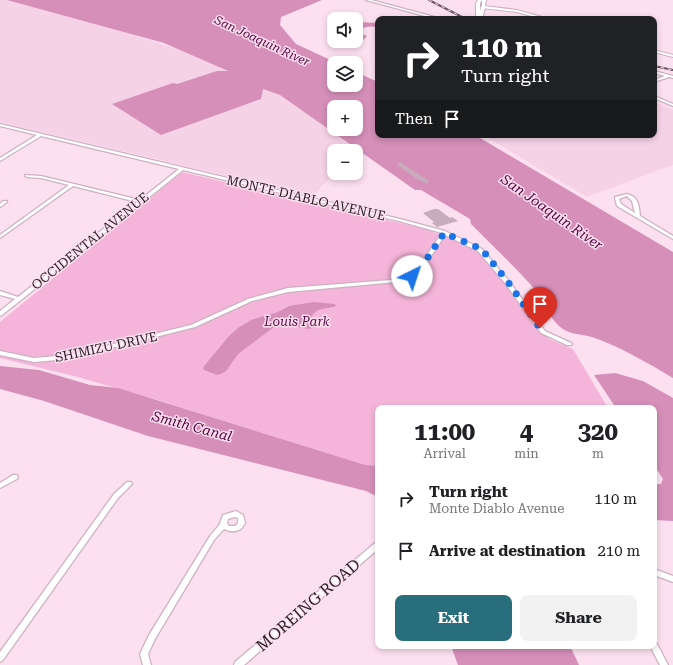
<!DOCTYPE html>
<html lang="en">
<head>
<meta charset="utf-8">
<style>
	:root { --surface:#fff; --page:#f2f2f2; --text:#202124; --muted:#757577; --accent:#296e7d }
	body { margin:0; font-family:"Roboto Serif",serif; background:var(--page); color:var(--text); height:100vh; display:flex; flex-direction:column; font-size:15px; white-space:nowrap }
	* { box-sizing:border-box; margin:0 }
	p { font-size:13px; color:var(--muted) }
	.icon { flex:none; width:22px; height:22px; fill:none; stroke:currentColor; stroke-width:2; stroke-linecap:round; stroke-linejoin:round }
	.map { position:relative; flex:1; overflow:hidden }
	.side { position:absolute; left:375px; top:405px; width:282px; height:244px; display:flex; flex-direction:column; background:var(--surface); border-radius:8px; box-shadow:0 2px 6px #0003 }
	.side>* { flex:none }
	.banner { position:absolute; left:375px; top:16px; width:282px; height:122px; border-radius:8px; box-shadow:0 2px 6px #0003; background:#202124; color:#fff; overflow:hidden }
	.buttons { position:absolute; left:327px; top:12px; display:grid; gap:8px }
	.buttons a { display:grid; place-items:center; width:36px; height:36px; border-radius:8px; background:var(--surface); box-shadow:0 2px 6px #0003; font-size:20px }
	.pin { position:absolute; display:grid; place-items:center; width:34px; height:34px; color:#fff; margin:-41px -17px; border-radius:50% 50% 50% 0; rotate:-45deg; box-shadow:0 0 4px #0007 }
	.pin .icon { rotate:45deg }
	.me { position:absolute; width:44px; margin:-22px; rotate:41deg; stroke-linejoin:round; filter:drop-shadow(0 0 3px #0008) }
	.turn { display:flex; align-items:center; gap:14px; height:84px; padding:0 20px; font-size:18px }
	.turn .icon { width:52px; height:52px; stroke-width:2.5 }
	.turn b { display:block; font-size:28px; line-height:34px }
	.then { display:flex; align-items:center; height:38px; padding:0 20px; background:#0003; gap:8px; font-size:15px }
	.eta { display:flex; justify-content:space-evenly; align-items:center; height:68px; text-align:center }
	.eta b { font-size:24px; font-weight:700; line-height:28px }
	.primary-button { display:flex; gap:8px; margin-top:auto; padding:8px 20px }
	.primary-button a { flex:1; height:46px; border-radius:8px; background:var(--accent); color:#fff; font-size:16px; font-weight:700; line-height:46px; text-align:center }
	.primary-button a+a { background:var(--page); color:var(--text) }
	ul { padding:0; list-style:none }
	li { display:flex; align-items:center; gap:12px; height:52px; padding:0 20px }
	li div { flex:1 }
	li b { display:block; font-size:15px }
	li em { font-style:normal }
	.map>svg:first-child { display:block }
	.built { fill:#f6d2e6 }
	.green { fill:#f5b5da }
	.water { fill:#d58fb9; fill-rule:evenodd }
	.building { fill:#c8acbc }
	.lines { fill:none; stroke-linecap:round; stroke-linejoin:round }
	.minor-casing { stroke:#cdb1c1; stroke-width:2.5 }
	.tertiary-casing { stroke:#cdb1c1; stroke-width:2 }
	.minor { fill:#fff; fill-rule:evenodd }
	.tertiary { fill:#fff; fill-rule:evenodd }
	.rail-casing { stroke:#64545d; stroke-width:2 }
	.rail { stroke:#fde0f0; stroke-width:1; stroke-dasharray:3.5; stroke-linecap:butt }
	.route { stroke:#1a73e8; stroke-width:7; stroke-dasharray:0 12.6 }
	.labels { text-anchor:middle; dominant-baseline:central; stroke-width:3; stroke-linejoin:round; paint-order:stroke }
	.far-water-label { font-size:12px; font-style:italic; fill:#56003e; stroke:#fde0f0 }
	.street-label { font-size:13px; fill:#271d23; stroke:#fde0f0 }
	.park-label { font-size:13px; font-style:italic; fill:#5b0643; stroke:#fde0f0 }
	.water-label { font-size:14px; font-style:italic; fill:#56003e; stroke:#fde0f0 }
	.near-street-label { font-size:16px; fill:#271d23; stroke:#fde0f0 }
</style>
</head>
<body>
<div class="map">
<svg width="673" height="665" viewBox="0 0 673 665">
	<rect width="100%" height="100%" fill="#fde0f0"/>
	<path class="built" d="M0,0H20L74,15L185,52L280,95L358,150L356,151H334L335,173L312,196L0,122Z
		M654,101L673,110V165L587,197L483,135H654Z"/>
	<path class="green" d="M182,172L425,229L466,244L487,256L549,339L573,349L608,408H378V469L370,468L161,401L74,376L0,358V322Z"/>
	<path class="water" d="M7,0H322L281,17L280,25L296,44L337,63H334V85H356V72L378,82V135H475L673,252V378C648,363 622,348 595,338C584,334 572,335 563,329C548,319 543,298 531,285C512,264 491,244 471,224L470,219L421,190H415L280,95L263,89L261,99L161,135L112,104L173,83L177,84L217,71H228L164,43ZM334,107H356V129H334Z
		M359,22L378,23V27C371,26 366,26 359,30V33L367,36L363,40L356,41V28L360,26Z
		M314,302L335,304L336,306C324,310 317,306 310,319L316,327C304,333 290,321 278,324L238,354L226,371L221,374L217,375L204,370L203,368L205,365L229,336L238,328L251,320L278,312L289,306Z
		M0,366L39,370L90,385L118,388L365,465L378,466V497L366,491L148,436L44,401L0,389Z
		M615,373L643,381L673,398V521L654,520V484H661L663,479L654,465V408H616L594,375Z
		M451,646H570L579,665H458Z"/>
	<path class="building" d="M400,162L429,181L427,184L416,178L397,165Z
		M434,209H438L450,218L452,217L458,221L437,227L432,223L434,222L423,213Z"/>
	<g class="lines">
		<defs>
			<path id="minor" d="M366,0H371L442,19H436Z
				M483,6L485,7L482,19H478L481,7Z
				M654,71L673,76V78L669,77L654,82V80L665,76L654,73Z
				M654,96L673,104V106L654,98Z
				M0,124L400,219L445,231L482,249L509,281L545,331L571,343L572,344L571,345H567L541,333L505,283L478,251L445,235L422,270L407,281L288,292L252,301L195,327L68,359L34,362L0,355V351L34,358L68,355L191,325L248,299L288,288L404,279L418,268L442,233L399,221L183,170L21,300L2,315L0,316V311L15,299L0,295V291L18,297L137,202L73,186L0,238V235L69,185L41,178L27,177L25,176V175L41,176L140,200L179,169L41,136L0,161V158L37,135L0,126Z
				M627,194C639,197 639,206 640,216L673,236V239L617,206L615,198V197ZM627,196L632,201L635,213L621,204L619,199Z
				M3,201H7V202L0,207V204Z
				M13,475H17L18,477L17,479L0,488V483Z
				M127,482H131L132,484L118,498L3,660L0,662V652L114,494Z
				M236,511L243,515L245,523C241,532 233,533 224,529L214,540L155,639L148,654L151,665H143L140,654L149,635L210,536L220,524V523L223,515ZM235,517L238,518V523L235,526H229L227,523L228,519Z
				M378,542V549L244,665H234L235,662L375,543Z
				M654,569L673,576V582L654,575Z
				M654,643L657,644L668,665H660L650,646H654Z"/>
			<path id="tertiary" d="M478,0H482L480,3V19H476V3Z
				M482,0H486L485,6L517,10L549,19H542L517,12L482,8Z
				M654,50L673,55V57L654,52Z"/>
		</defs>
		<use href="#minor" class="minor-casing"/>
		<use href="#tertiary" class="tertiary-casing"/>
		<use href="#minor" class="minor"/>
		<use href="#tertiary" class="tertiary"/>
		<defs>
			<path id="rail" d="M429,0L466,19
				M654,66L673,70"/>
		</defs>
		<use href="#rail" class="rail-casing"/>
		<use href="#rail" class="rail"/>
	</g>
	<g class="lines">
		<path class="route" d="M412,276L420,269L444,233L475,246L484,252L508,282L540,328"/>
	</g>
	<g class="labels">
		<g class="far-water-label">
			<text transform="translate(262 41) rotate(25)">San Joaquin River</text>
		</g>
		<g class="street-label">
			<text transform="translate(306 198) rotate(13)">MONTE DIABLO AVENUE</text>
			<text transform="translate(90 241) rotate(-39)">OCCIDENTAL AVENUE</text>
			<text transform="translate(106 347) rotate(-12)">SHIMIZU DRIVE</text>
		</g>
		<g class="park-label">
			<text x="297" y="321">Louis Park</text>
		</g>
		<g class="water-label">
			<text transform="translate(552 212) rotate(35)">San Joaquin River</text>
			<text transform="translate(192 426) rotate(15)">Smith Canal</text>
		</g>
		<g class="near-street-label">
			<text transform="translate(308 605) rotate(-41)">MOREING ROAD</text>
		</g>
	</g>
</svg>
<div class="buttons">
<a><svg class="icon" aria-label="sound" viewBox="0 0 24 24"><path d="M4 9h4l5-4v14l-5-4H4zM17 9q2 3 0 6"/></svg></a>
<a><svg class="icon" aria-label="layers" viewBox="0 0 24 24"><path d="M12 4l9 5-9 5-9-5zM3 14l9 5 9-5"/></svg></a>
<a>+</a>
<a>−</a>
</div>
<div class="pin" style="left:540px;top:328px;background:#d93025"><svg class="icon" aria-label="arrive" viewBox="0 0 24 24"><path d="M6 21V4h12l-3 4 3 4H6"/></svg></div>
<svg class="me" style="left:412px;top:276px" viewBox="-20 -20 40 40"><circle r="19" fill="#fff"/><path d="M0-13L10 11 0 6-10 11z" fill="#1a73e8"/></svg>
<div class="banner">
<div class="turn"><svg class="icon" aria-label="right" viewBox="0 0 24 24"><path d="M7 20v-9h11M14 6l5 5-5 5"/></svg><div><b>110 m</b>Turn right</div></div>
<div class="then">Then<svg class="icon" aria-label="arrive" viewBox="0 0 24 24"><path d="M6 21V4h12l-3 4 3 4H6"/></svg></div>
</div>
<section class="side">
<div class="eta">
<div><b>11:00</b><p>Arrival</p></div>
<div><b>4</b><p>min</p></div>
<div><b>320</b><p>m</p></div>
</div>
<ul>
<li><svg class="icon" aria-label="right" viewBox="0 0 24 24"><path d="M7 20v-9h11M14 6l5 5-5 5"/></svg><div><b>Turn right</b><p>Monte Diablo Avenue</p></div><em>110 m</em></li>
<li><svg class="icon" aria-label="arrive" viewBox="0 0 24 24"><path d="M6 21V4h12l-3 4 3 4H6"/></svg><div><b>Arrive at destination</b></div><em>210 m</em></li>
</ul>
<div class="primary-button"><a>Exit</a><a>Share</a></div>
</section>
</div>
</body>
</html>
